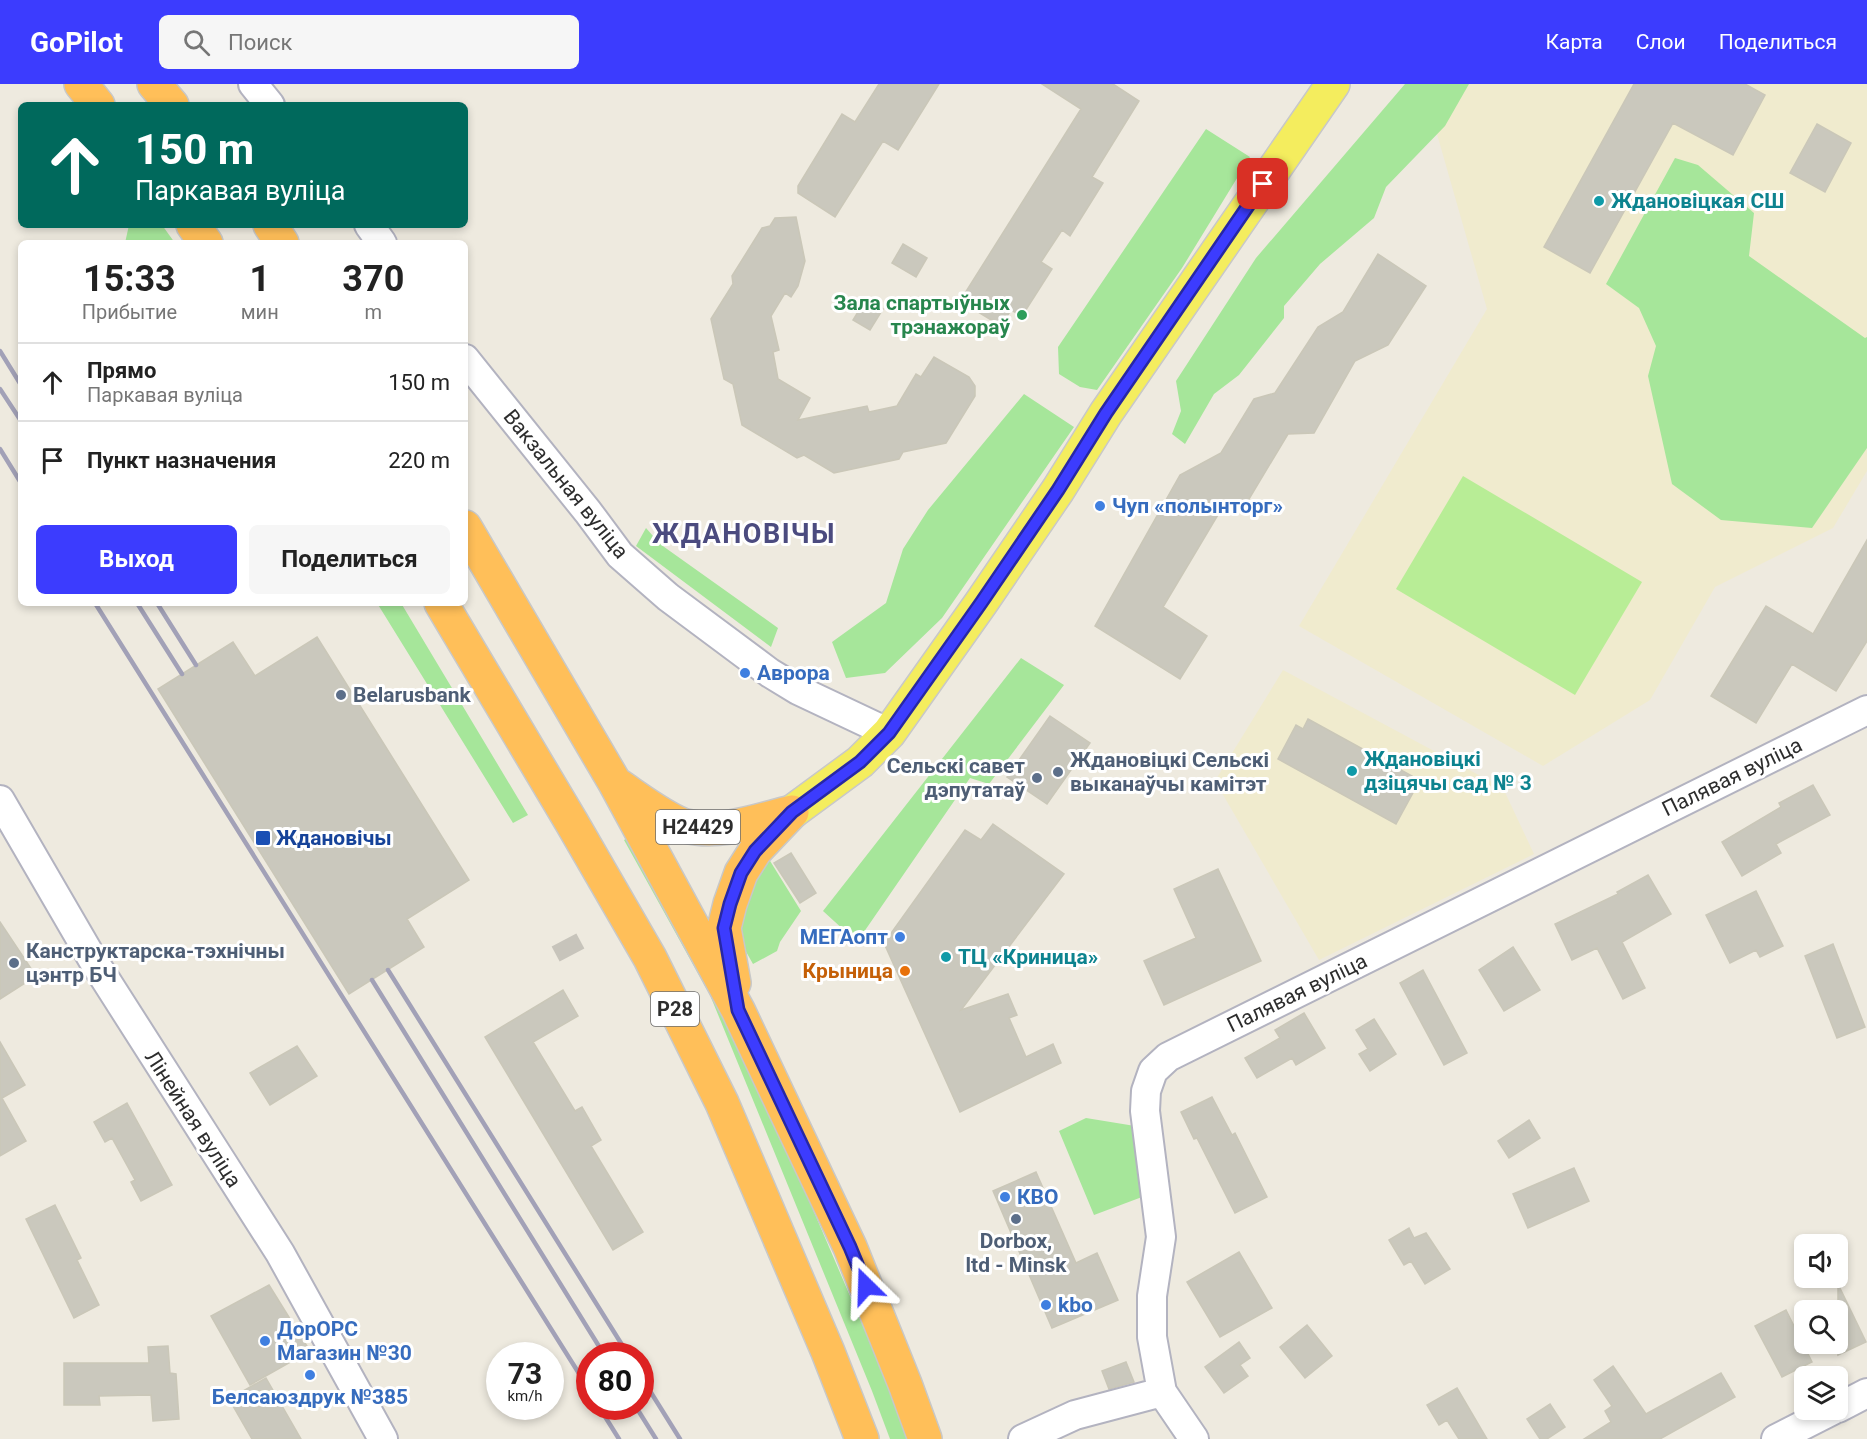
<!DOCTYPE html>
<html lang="ru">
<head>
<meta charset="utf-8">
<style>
	:root { --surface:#fff; --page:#f6f6f6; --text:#222; --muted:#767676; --line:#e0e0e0; --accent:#3c3cfe }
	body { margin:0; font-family:Roboto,sans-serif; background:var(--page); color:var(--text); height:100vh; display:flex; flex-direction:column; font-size:22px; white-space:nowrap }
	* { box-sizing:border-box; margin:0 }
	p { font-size:20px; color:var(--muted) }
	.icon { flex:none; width:33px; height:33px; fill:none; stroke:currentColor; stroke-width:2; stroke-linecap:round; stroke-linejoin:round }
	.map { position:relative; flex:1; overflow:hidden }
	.details { position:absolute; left:18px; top:156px; width:450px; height:366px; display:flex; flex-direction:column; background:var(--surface); border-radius:9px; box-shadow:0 3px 9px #0003 }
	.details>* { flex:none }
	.top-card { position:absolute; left:18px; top:18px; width:450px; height:126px; border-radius:9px; box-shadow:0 3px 9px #0003; background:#00695c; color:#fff; overflow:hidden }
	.tools { position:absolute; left:1794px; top:1150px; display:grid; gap:12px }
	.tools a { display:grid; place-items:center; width:54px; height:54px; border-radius:9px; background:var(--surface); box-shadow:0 3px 9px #0003; font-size:30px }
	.speed { position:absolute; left:486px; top:1258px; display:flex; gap:12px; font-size:30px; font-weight:700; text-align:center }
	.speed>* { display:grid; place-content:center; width:78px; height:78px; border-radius:50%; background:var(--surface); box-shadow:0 3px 9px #0003; line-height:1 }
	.speed small { font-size:15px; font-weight:400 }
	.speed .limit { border:9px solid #d22; background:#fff; color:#111 }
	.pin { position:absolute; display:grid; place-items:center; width:51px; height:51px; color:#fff; margin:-26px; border-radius:12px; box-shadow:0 3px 9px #0006 }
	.me { position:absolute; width:66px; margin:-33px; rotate:338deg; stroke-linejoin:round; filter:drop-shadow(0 0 4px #0008) }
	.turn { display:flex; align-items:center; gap:21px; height:126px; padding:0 18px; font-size:27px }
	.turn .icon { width:78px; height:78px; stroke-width:2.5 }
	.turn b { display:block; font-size:42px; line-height:51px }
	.eta { display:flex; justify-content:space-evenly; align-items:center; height:102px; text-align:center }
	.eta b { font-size:36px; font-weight:700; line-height:42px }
	.action { display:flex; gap:12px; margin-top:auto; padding:12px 18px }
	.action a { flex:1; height:69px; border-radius:9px; background:var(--accent); color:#fff; font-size:24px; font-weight:700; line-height:69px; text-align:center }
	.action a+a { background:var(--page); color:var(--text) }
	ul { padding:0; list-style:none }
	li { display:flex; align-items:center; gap:18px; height:78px; padding:0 18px; border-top:2px solid var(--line) }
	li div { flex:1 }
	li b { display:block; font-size:22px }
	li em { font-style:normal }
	header { display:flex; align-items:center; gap:36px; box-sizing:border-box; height:84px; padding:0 30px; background:var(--accent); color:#fff }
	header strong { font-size:28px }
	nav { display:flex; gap:33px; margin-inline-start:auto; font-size:21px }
	.search { width:420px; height:54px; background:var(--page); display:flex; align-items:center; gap:15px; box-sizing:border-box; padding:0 21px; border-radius:9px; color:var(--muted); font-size:22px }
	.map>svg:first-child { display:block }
	.education { fill:#f0ebce }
	.green { fill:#a6e69a }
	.pitch { fill:#b8ed96 }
	.building { fill:#cac8bd; stroke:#cac7b8; stroke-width:1.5 }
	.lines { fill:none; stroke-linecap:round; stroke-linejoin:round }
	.minor-tunnel { stroke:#c7c4bb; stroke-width:28; stroke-dasharray:28 14; stroke-linecap:butt }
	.minor-casing { stroke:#b3b3c0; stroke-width:32 }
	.major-casing { stroke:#c8c8c8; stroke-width:36 }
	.highway-casing { stroke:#c8c8c8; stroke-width:36 }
	.minor { stroke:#fff; stroke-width:28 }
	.major { stroke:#f4ed5e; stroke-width:33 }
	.highway { stroke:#ffbf59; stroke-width:33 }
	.rail { stroke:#a2a1b7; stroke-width:4.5 }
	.route-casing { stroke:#2727a5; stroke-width:15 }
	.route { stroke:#3c3cfe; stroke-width:10 }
	.culture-dot { fill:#0f9aa8; stroke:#fff; stroke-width:2 }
	.leisure-dot { fill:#2e9e5b; stroke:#fff; stroke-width:2 }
	.shop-dot { fill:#3f7fe0; stroke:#fff; stroke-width:2 }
	.service-dot { fill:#5c6f8a; stroke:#fff; stroke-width:2 }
	.transit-dot { fill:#1a4fb4; stroke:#fff; stroke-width:2 }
	.food-dot { fill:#e8710a; stroke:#fff; stroke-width:2 }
	.labels { text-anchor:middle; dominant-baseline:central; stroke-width:6; stroke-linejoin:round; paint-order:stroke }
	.shield { fill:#fff; stroke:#6c6c6c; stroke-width:1.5 }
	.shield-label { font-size:20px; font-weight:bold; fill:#2d2d2d }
	.culture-label { font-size:21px; font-weight:bold; fill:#0d838f; stroke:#fff; text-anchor:start }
	.leisure-label { font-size:21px; font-weight:bold; fill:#27864d; stroke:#fff; text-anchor:end }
	.street-label { font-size:21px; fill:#2d2d2d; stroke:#fff }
	.shop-label { font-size:21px; font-weight:bold; fill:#366cbe; stroke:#fff; text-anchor:start }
	.service-label { font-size:21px; font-weight:bold; fill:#4e5e75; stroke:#fff; text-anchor:start }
	.transit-label { font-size:21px; font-weight:bold; fill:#164399; stroke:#fff; text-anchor:start }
	.food-label { font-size:21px; font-weight:bold; fill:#c56008; stroke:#fff; text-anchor:end }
	.district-label { font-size:27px; font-weight:bold; letter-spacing:1.5px; fill:#4b4b7f; stroke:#fff }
</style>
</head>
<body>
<header>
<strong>GoPilot</strong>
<div class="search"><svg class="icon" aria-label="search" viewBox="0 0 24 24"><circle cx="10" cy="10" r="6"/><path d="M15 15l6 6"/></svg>Поиск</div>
<nav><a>Карта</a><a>Слои</a><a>Поделиться</a></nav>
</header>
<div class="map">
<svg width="1867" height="1355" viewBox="0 0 1867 1355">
	<rect width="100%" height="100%" fill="#eeeadf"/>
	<path class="education" d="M1447,0H1867V387L1833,444L1715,503L1650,616L1543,682L1299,542L1487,225L1429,22Z
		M1283,586L1503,704L1534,770L1319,876L1215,697Z"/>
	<path class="green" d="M1405,0H1469L1445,42L1386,103L1374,134L1320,180L1284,222V234L1239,291L1214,310L1185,360L1172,350L1181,327L1176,297L1256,174Z
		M1206,45L1250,73L1182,184L1097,306L1080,303L1059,290L1058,263Z
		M1675,74L1698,81L1754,129L1749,172L1865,254L1867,253V364L1812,444L1721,436L1672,400L1648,292L1656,262L1639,224L1606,200Z
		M129,141H162L175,159H125Z
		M1024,310L1074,343L942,534L885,589L846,594L832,558L886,519L903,465L928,426Z
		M646,444L660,460L778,544L771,563L636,462Z
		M377,519H401L528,731L513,739Z
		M1021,574L1064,601L989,700L970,694L857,858L823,827Z
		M634,750L713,892L889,1303L908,1355H890L872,1307L710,911L624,756Z
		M767,772L801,827L780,858L777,867L753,880L740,857L738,831Z
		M1086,1034L1135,1042L1142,1113L1094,1131L1059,1047Z"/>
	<path class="pitch" d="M1463,392L1642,498L1575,611L1396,505Z"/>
	<path class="building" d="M879,0H939L898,66L883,57L835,133L798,109V102L842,30L855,38Z
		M1042,0H1113L1139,17L1092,93L1103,99L1070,152L1062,146L1041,178L1052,185L1022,232L1011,226L1001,242L960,217L1081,25Z
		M1634,0H1745L1765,11L1733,71L1673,39L1590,189L1544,163Z
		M1817,40L1851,59L1825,108L1790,89Z
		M796,133L805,177L798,202L791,213L785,209L771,232L779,266L773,268L778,295L810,314L798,336L867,322L869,328L897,322L916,290L921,293L934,273L969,293L975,302V312L946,359L903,368L899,375L834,389L804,371L797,374L742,341L733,300L724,295L711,235L733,200L732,192L762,144L770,142L775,134Z
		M903,160L927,174L916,193L892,179Z
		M1378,170L1426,202L1388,261L1355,277L1314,349L1288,350L1246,420L1222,424L1163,523L1207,552L1180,595L1095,542L1180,391L1221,369L1254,315L1275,309L1318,243L1343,228Z
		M866,215L883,225L870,246L853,236Z
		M1867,456V557L1836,607L1792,580L1756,639L1711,612L1766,522L1813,550Z
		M317,553L469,796L407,835L424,863L349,910L158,605L233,558L255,592Z
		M1050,632L1090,659L1047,720L1007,693Z
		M1308,635L1412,692L1407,701L1415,705L1396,740L1278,675L1296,641L1303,645Z
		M1813,701L1830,731L1776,760L1781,769L1742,792L1722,758L1781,723L1779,719Z
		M993,740L1064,790L961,926L1008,910L1017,931L1009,934L1026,973L1053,960L1061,979L960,1028L884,859L965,746L981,756Z
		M791,769L816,809L800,819L774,779Z
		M1218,785L1261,877L1164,921L1144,877L1196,854L1174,805Z
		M1648,791L1671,830L1622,858L1645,904L1623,915L1597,864L1572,876L1555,840L1618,810L1617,808Z
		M1756,807L1783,862L1760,873L1756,866L1730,879L1706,831Z
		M0,838L36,892L0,915Z
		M1833,860L1865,943L1837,954L1805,872Z
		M1513,863L1540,906L1504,927L1479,886Z
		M1423,886L1467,969L1444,981L1400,899Z
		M563,906L578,932L533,958L575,1027L582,1023L601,1056L591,1062L643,1148L613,1166L485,953Z
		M1304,929L1325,964L1296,981L1292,974L1257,994L1245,974L1280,954L1275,946Z
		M1374,935L1396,970L1370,987L1359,970L1368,965L1356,946Z
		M0,958L25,1001L2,1014L26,1057L0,1072Z
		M297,962L317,992L270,1021L250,989Z
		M1212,1013L1232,1051L1235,1049L1267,1113L1235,1129L1197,1054L1194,1055L1181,1028Z
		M127,1019L172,1101L141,1117L131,1098L135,1096L112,1054L105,1058L94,1038Z
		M1529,1036L1540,1054L1509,1074L1498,1057Z
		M1574,1084L1589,1117L1528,1144L1513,1110Z
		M1036,1088L1076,1179L1097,1169L1118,1216L1052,1244L993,1107Z
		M55,1121L81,1174L77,1176L99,1221L74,1234L26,1135Z
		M1409,1144L1414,1154L1426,1149L1450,1185L1425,1200L1411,1177L1404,1181L1389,1156Z
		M1239,1168L1272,1224L1220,1253L1187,1198Z
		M1838,1200L1866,1258L1838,1271Z
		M269,1201L310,1267L250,1301L211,1232Z
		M1786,1226L1812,1278L1782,1293L1755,1242Z
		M1307,1241L1332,1272L1305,1294L1280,1263Z
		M1239,1258L1250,1274L1240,1281L1248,1292L1224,1309L1205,1283Z
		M168,1262L170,1289L176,1290L179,1335L153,1337L151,1311L99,1312L100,1321H64V1279H149L148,1263Z
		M1126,1278L1134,1298L1109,1305L1102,1287Z
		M1613,1282L1646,1330L1721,1289L1735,1313L1660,1355H1584L1611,1338L1605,1327L1612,1322L1594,1296Z
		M266,1294L301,1355H252L229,1315Z
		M1457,1304L1487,1355H1459L1447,1336L1439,1341L1427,1321Z
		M1550,1320L1565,1343L1547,1355H1540L1527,1335Z"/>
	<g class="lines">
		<path class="minor-tunnel" d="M564,856L572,871"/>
		<defs>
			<path id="minor" d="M253,0L270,21
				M369,141L382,159
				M465,275L588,428L620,471L668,513L770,589L798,606L889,649
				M0,716L93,876L280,1169L383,1355
				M1162,1308L1194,1355
				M1838,1324L1867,1309
				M1023,1355L1075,1331L1162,1308L1152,1253V1212L1161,1153L1145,1027L1146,1007L1153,987L1168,973L1867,626
				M1776,1355L1833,1326"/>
			<path id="major" d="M792,728L860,678L889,649L981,519L1058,406L1106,329L1333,0"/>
			<path id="highway" d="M81,0L98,21
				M154,0L172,21
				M193,141L206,159
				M270,141L282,159
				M465,443L615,699L738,926L850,1163L905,1300L925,1355
				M441,519L572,739L650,874L722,1019L828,1268L862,1355
				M618,701C636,713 666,736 686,742C720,751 759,736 792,728
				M734,899L724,844L730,820L741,789L755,767L792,728"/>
		</defs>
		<use href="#minor" class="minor-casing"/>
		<use href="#major" class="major-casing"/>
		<use href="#highway" class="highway-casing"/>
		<use href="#minor" class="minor"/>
		<use href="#major" class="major"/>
		<use href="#highway" class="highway"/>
		<path class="rail" d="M0,267L21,301
			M0,305L21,337
			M0,365L21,399
			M95,519L590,1307
			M137,519L182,590
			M157,519L196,581
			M388,886L629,1272
			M372,896L605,1272
			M640,1291L680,1355
			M599,1323L619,1355
			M636,1323L656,1355"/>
	</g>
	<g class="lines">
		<defs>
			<path id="route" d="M866,1202L850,1163L738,926L724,844L730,820L741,789L755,767L792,728L860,678L889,649L981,519L1058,406L1106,329L1263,100"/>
		</defs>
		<use href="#route" class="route-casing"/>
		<use href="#route" class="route"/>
	</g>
	<g class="culture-dot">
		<circle cx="1599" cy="117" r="6"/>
		<circle cx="1352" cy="687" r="6"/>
		<circle cx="946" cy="873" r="6"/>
	</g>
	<circle class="leisure-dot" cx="1022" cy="231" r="6"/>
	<g class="shop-dot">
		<circle cx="1100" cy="422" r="6"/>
		<circle cx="745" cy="589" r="6"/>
		<circle cx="900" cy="853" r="6"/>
		<circle cx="1005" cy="1113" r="6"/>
		<circle cx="1046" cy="1221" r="6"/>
		<circle cx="265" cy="1257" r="6"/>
		<circle cx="310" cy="1291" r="6"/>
	</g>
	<g class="service-dot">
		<circle cx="341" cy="611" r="6"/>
		<circle cx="1058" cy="688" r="6"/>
		<circle cx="1037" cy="694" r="6"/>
		<circle cx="14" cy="879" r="6"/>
		<circle cx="1016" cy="1135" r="6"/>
	</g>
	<rect class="transit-dot" x="255" y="746" width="16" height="16" rx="3"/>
	<circle class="food-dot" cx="905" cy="887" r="6"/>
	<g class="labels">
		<g class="shield">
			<rect x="656" y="726" width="84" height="34" rx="4.5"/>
			<rect x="651" y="908" width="48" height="34" rx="4.5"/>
		</g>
		<g class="shield-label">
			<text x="698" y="743">Н24429</text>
			<text x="675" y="925">Р28</text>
		</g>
		<g class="culture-label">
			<text x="1611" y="117">Ждановіцкая СШ</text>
			<text x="1364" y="675">Ждановіцкі<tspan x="1364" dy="24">дзіцячы сад № 3</tspan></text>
			<text x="958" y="873">ТЦ «Криница»</text>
		</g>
		<g class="leisure-label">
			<text x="1010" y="219">Зала спартыўных<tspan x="1010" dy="24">трэнажораў</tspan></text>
		</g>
		<g class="street-label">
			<text transform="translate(566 400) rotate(51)">Вакзальная вуліца</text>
			<text transform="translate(1732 693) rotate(-26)">Палявая вуліца</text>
			<text transform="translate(1297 909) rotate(-26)">Палявая вуліца</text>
			<text transform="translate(193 1035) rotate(57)">Лінейная вуліца</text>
		</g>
		<g class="shop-label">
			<text x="1112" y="422">Чуп «полынторг»</text>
			<text x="757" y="589">Аврора</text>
			<text x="888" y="853" text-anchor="end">МЕГАопт</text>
			<text x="1017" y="1113">КВО</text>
			<text x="1058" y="1221">kbo</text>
			<text x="277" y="1245">ДорОРС<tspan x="277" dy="24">Магазин №30</tspan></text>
			<text x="310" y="1313" text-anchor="middle">Белсаюздрук №385</text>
		</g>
		<g class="service-label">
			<text x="353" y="611">Belarusbank</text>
			<text x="1070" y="676">Ждановіцкі Сельскі<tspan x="1070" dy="24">выканаўчы камітэт</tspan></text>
			<text x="1025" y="682" text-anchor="end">Сельскі савет<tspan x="1025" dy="24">дэпутатаў</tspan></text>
			<text x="26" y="867">Канструктарска-тэхнічны<tspan x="26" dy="24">цэнтр БЧ</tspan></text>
			<text x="1016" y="1157" text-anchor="middle">Dorbox,<tspan x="1016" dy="24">ltd - Minsk</tspan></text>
		</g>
		<g class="transit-label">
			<text x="276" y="754">Ждановічы</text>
		</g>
		<g class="food-label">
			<text x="893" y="887">Крыница</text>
		</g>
		<g class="district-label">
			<text x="744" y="450">ЖДАНОВІЧЫ</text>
		</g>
	</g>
</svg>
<div class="tools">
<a><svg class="icon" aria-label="sound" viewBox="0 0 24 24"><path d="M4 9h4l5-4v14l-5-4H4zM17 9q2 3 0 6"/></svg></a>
<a><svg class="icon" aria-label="search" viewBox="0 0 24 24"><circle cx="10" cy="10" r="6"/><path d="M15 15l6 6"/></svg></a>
<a><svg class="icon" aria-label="layers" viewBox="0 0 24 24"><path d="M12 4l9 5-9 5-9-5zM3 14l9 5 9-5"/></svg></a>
</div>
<div class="speed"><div>73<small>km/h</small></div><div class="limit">80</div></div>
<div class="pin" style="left:1263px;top:100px;background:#d93025"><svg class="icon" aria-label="arrive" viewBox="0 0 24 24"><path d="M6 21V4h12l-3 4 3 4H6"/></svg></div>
<svg class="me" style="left:866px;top:1202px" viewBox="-20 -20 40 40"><path d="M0-17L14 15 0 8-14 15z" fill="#3c3cfe" stroke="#fff" stroke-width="4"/></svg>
<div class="top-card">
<div class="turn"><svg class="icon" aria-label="ahead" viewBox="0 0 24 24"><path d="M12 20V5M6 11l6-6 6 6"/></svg><div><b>150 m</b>Паркавая вуліца</div></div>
</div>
<section class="details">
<div class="eta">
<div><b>15:33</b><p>Прибытие</p></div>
<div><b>1</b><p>мин</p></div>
<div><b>370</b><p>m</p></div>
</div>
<ul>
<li><svg class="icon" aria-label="ahead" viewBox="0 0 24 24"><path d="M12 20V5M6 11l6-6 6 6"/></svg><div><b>Прямо</b><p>Паркавая вуліца</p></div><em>150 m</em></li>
<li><svg class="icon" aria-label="arrive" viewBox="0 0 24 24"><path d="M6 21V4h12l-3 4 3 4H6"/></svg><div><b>Пункт назначения</b></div><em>220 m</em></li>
</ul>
<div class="action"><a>Выход</a><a>Поделиться</a></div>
</section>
</div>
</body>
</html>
